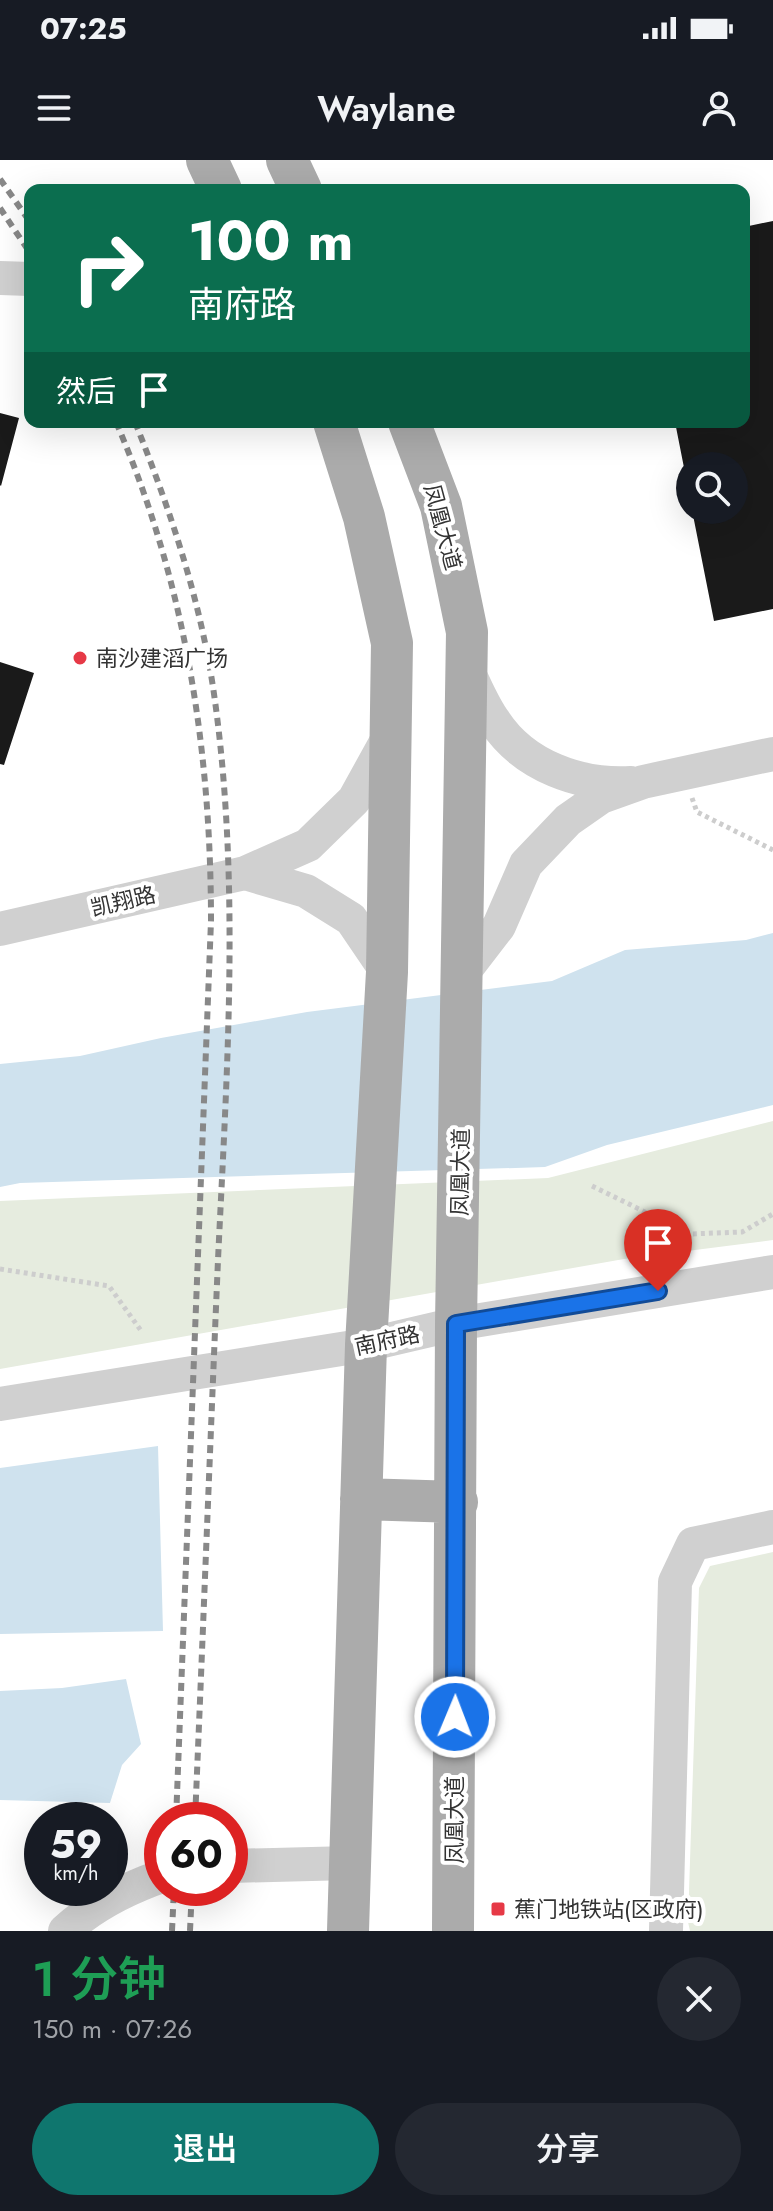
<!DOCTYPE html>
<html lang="zh">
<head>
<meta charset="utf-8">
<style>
	:root { --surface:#171b24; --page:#242831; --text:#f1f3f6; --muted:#9ea1a6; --accent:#0f766e }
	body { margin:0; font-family:Jost,"Noto Sans SC",sans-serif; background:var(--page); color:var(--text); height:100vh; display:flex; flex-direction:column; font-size:30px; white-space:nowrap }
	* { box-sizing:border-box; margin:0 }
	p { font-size:26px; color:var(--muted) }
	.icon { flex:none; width:44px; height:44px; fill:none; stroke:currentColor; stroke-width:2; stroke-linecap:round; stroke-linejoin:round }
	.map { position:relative; height:1771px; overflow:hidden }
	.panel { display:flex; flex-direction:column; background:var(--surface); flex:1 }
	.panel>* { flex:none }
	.banner { position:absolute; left:24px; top:24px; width:726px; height:244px; border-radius:16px; box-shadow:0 8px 32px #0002; background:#0b6e4f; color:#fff; overflow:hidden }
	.tools { position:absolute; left:676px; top:292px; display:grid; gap:16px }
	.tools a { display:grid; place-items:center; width:72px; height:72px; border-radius:50%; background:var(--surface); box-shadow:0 8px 32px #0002; font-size:40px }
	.speed { position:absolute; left:24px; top:1642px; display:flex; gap:16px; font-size:40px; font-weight:700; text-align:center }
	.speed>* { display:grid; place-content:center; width:104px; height:104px; border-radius:50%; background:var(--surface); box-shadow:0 8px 32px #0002; line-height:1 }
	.speed small { font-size:20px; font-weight:400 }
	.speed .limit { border:12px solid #d22; background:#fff; color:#111 }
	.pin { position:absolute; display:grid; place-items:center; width:68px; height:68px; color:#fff; margin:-82px -34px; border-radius:50% 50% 50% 0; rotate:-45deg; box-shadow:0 0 8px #0007 }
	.pin .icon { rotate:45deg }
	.me { position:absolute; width:88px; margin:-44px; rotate:1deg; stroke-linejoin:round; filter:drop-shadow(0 0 6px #0008) }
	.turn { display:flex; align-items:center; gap:28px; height:168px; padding:0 32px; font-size:36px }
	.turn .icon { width:104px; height:104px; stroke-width:2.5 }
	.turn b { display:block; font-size:56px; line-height:68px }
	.then { display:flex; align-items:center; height:76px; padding:0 32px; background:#0003; gap:16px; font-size:30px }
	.round { display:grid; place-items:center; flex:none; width:84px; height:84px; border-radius:42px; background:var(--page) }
	.headline { display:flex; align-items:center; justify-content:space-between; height:136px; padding:0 32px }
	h1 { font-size:48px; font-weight:600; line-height:60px; color:#1e9e55 }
	.action { display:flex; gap:16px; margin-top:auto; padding:16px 32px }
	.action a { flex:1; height:92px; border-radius:48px; background:var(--accent); color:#fff; font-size:32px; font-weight:600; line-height:92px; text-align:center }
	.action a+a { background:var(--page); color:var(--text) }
	.status { display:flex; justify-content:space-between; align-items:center; height:56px; padding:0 40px; background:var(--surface); direction:ltr }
	.status svg { height:22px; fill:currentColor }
	header { display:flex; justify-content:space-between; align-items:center; height:104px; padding:0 32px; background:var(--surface); font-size:36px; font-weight:600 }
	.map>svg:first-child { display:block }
	.green { fill:#e6ecdf }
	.water { fill:#cfe2ee }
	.building { fill:#1a1a1a }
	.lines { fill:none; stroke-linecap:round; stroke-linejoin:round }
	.path { stroke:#cdcdcd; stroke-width:5; stroke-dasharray:4 4; stroke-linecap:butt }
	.minor { stroke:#d0d0d0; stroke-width:34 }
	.major { stroke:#ababab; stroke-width:42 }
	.rail { stroke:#888; stroke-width:6; stroke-dasharray:8 6; stroke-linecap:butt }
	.route-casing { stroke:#114b97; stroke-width:20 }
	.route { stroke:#1a73e8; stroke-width:14 }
	.poi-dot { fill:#e63946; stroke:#fff; stroke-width:3 }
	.labels { text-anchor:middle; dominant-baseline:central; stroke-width:8; stroke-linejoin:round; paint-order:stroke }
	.street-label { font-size:22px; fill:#333; stroke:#fff }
	.poi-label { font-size:22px; fill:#333; stroke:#fff; text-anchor:start }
</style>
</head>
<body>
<div class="status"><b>07:25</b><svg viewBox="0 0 49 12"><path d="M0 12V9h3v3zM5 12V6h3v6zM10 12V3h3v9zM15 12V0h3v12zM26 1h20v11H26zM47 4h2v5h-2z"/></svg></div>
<header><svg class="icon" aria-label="menu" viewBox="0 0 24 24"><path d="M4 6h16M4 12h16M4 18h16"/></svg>Waylane<svg class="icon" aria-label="person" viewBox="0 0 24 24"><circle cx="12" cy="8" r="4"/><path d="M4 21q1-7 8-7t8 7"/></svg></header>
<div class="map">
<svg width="773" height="1771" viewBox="0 0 773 1771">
	<rect width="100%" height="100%" fill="#fff"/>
	<path class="green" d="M773,961V1080L624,1099L0,1209V1041L548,1018Z
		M773,1392V1771H690L688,1762L699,1428L710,1406Z"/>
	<path class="water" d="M773,773V945L607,985L545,1007L20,1023L0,1027V904L80,896L161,878L307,852L552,821L625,790L746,780Z
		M158,1286L163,1471L0,1474V1308Z
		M126,1519L141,1584L122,1605L110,1643L0,1640V1531L62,1528Z"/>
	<path class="building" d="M773,61V449L714,461L692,350H734V306H690L689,333L675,262H744V67Z
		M0,253L19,258L1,326L0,325Z
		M0,502L34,513L4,605L0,604Z"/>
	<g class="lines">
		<path class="path" d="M692,638L697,652L773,690
			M592,1026L690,1074L742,1072L773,1054
			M0,1109L109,1126L142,1172"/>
		<path class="minor" d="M0,118L30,119
			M466,507C475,525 483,546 495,562C524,606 580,626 631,623
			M0,769L245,713
			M387,812L351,759L306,731L245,713L308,685L354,640L391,573
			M462,814L499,766L526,704L568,660L601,637L643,622L773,594
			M0,1244L366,1185L456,1164L773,1112
			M230,1706L350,1703
			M65,1771C92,1746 128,1728 162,1716
			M666,1771L675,1422L693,1384L773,1367"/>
		<path class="major" d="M207,0L221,30
			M287,0L301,30
			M334,262L364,357L392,483L387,812L366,1185L348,1771
			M409,262L441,346L467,472L456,1164L453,1771
			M361,1339L457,1342"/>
		<path class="rail" d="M0,19L30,62
			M0,48L30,93
			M116,262C185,421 211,589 211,761L176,1660
			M135,262C169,347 199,435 213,527C241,717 227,909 218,1100C210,1287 203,1473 195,1660
			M172,1771L174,1728
			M190,1771L192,1728"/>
	</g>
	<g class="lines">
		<defs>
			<path id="route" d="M455,1557L456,1164L658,1131"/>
		</defs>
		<use href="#route" class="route-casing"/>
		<use href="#route" class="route"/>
	</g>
	<g class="poi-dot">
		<circle cx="80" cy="498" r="8"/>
		<rect x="490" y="1741" width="16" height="16" rx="4"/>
	</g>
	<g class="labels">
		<g class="street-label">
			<text transform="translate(443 367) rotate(75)">凤凰大道</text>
			<text transform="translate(123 741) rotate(-13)">凯翔路</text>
			<text transform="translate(460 1012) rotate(-89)">凤凰大道</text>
			<text transform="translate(387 1180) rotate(-12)">南府路</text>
			<text transform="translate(454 1660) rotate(-90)">凤凰大道</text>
		</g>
		<g class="poi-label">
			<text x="96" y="498">南沙建滔广场</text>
			<text x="514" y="1749">蕉门地铁站(区政府)</text>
		</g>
	</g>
</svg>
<div class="tools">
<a><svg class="icon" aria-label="search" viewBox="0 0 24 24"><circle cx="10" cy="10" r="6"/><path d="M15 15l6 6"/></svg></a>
</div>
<div class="speed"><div>59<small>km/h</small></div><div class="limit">60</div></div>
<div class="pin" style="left:658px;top:1131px;background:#d93025"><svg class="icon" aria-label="arrive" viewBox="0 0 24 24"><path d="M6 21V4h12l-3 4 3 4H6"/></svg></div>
<svg class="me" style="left:455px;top:1557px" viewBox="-20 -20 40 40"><circle r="17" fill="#1a73e8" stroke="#fff" stroke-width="3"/><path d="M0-11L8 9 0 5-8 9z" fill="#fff"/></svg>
<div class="banner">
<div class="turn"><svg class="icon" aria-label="right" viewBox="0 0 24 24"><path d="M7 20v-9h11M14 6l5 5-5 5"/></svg><div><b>100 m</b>南府路</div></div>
<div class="then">然后<svg class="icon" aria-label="arrive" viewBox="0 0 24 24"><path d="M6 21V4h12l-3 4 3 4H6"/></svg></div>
</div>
</div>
<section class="panel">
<div class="headline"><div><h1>1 分钟</h1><p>150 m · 07:26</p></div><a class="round"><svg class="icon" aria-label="close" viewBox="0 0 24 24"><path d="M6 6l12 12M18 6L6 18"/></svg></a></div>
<div class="action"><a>退出</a><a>分享</a></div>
</section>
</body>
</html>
